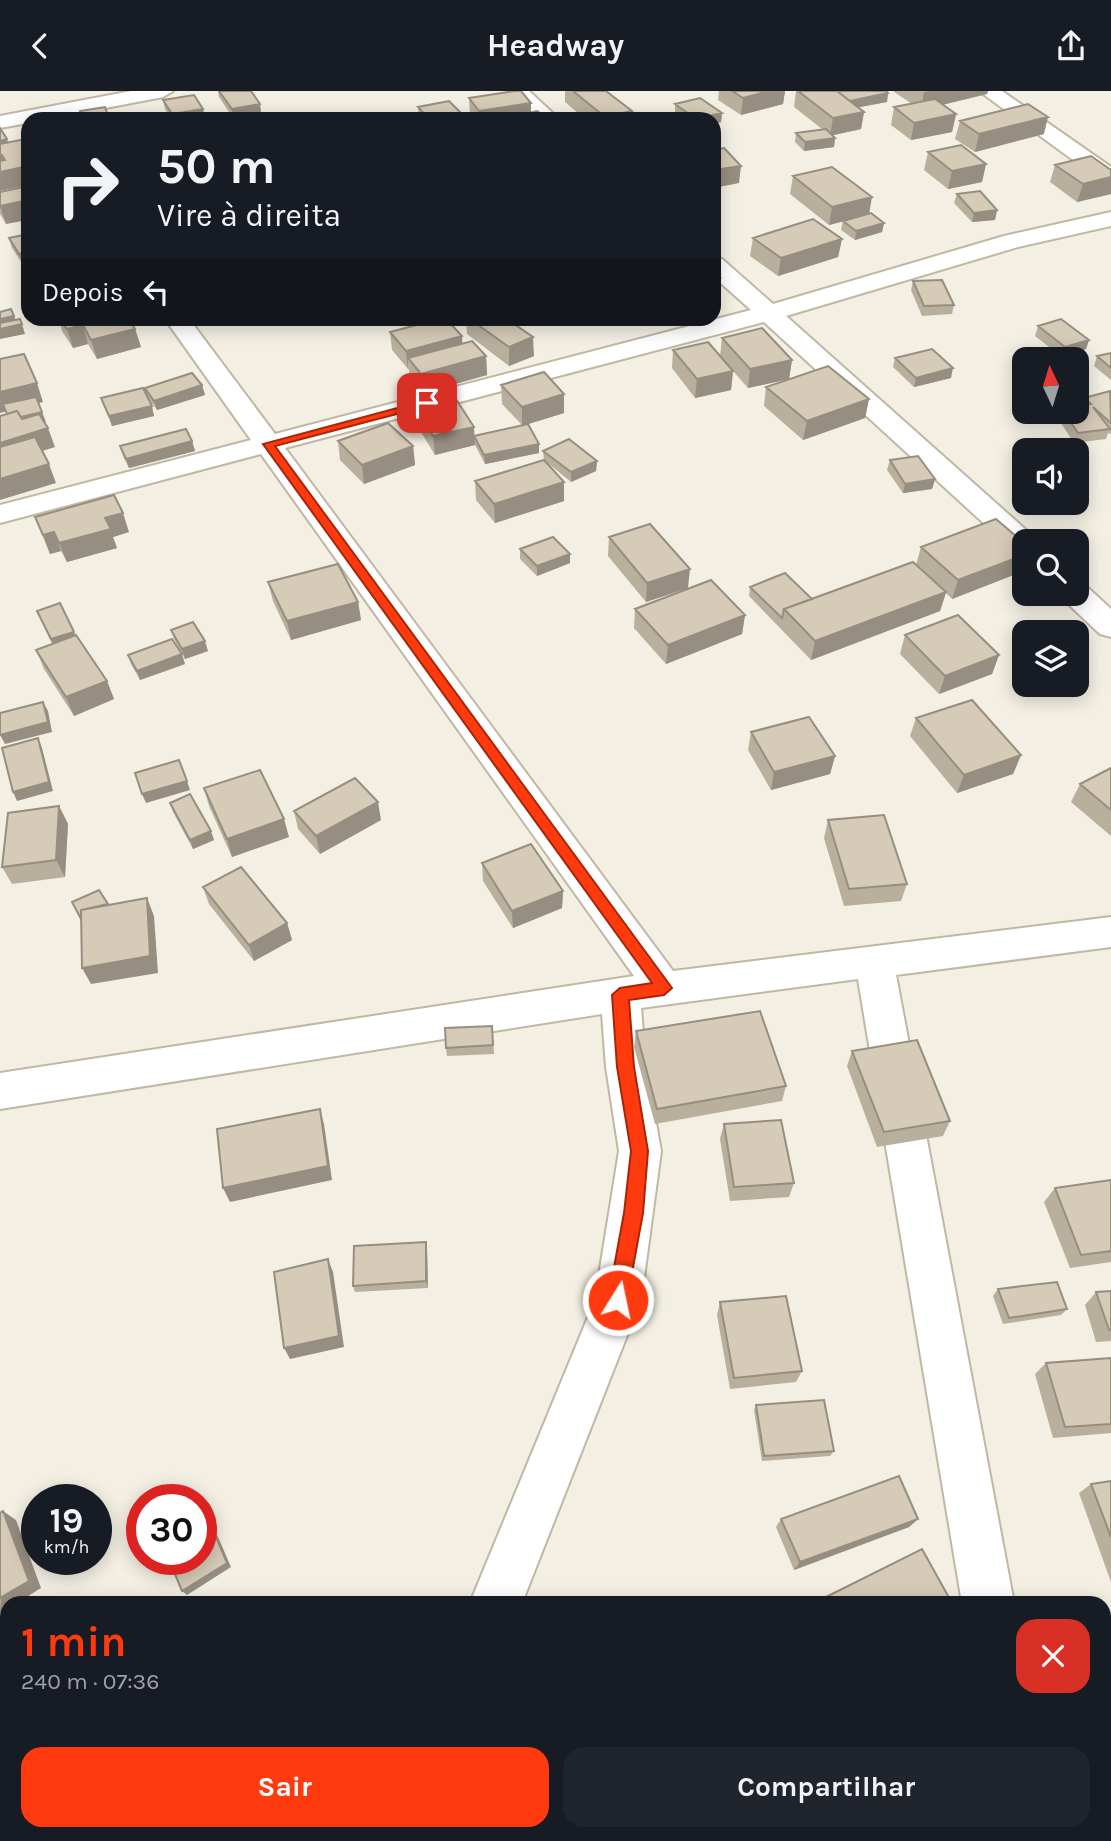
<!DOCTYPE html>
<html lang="pt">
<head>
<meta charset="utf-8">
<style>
	:root { --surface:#171b24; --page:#20242c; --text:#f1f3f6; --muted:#9ea1a6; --accent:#ff3a0e }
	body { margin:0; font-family:Karla,sans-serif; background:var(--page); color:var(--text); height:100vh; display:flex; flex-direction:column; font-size:26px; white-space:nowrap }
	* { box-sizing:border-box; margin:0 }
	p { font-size:23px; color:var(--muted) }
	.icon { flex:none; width:38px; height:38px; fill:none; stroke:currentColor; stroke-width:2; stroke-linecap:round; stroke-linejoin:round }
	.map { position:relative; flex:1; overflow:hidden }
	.side { position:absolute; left:0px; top:1505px; width:1111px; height:245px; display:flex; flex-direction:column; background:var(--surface); border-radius:21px 21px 0 0; box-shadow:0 4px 18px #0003 }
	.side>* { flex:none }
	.banner { position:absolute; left:21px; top:21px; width:700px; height:214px; border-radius:21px; box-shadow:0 4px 18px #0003; background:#171b24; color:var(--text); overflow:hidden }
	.needle { width:46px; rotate:356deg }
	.buttons { position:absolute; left:1012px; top:256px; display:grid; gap:14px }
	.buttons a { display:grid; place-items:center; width:77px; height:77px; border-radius:14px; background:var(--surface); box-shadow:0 4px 18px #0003; font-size:35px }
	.speed { position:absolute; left:21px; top:1393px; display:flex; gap:14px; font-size:35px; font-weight:700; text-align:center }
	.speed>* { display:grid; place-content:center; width:91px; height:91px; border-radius:50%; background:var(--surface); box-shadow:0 4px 18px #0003; line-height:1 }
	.speed small { font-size:18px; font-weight:400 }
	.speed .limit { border:10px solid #d22; background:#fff; color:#111 }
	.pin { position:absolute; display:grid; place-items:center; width:60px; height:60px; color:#fff; margin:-30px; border-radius:14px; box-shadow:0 4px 10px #0006 }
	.me { position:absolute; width:77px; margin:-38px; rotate:10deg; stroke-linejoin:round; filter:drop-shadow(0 0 5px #0008) }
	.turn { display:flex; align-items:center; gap:24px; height:147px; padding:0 21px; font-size:32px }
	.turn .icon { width:91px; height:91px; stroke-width:2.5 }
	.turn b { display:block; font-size:49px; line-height:60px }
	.then { display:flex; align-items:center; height:66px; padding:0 21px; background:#0003; gap:14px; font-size:26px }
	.round { display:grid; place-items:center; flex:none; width:74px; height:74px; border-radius:21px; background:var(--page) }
	.summary { display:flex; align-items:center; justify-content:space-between; height:119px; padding:0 21px }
	h1 { font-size:42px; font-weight:700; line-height:52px; color:var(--accent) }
	.action { display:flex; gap:14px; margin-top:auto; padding:14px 21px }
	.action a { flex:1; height:80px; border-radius:21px; background:var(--accent); color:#fff; font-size:28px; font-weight:700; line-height:80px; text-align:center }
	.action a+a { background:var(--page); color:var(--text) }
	header { display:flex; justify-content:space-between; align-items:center; height:91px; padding:0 21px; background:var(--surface); font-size:32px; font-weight:700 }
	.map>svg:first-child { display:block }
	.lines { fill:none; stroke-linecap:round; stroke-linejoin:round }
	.minor-casing { stroke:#c0b7a5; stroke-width:4 }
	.minor { fill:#fff; fill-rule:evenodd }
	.wall { fill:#b8af9d }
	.shaded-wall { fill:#968e80 }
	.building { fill:#d6cbb7; stroke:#968e80; stroke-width:2 }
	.route { fill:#ff3a0e; stroke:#a62609; stroke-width:2 }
</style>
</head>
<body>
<header><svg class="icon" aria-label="back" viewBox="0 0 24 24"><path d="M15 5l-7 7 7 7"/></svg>Headway<svg class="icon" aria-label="share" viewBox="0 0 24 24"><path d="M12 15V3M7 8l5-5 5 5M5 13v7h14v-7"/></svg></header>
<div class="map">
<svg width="1111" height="1750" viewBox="0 0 1111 1750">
	<rect width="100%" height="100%" fill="#f3efe3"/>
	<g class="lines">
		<defs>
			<path id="minor" d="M131,0H173L163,6L48,28H28V32L0,37V25Z
				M507,0H529L559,28H537Z
				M979,0H1002L1111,76V93L1103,91Z
				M1111,121V135L1018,156L786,225L1034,446L1037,450H1024V462L1014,460L764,231L285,357L673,880L1111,826V856L896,884L1014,1512H962L858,888L641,917L646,976L661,1060L641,1209L522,1512H470L595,1209L619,1060L606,976L602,923L0,1018V982L634,885L261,363L0,432V414L251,349L165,228H189L275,343L751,219L714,186V166L722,168L773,213L1004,145Z
				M1076,492L1086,495L1111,518V546L1100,543L1064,509L1060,502H1076Z
				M468,1743H524L522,1750H466Z
				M1024,1743H1082L1084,1750H1027Z"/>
		</defs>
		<use href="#minor" class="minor-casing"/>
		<use href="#minor" class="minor"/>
	</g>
	<path class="wall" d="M218,0H251L260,13L261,22L233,27L219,6Z
		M565,0H606L631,28H585L565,11Z
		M719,0H785L783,13L741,24L718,9Z
		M796,0H886L888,2L887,11L859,16L864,21L861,38L832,44L835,47L834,56L804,60L795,51L796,42L822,38L794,16Z
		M893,0H988L987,3L942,14L956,23L952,41L911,49L891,34L894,16L912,13Z
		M469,7L531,12V21L548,28H472L470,25Z
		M700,7L722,22L721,31L714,33V28H683L675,22V13Z
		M163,9L205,26L197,28H168L170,26L165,18Z
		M418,16L467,28H419Z
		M960,30L1044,43L975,61L955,48Z
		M928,61L986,73L982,91L948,98L924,79Z
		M1055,74L1111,79V103L1077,111L1050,91Z
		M793,85L869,123L884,132L882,141L855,149L841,139L843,130L829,134L790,103Z
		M0,101L6,133L0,123Z
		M957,103L997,119L995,129L972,131L954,112Z
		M28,143L22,172L12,157L9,147Z
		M753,147L842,148L838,166L778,185L750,165Z
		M913,190L954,214L952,223L922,225L911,199Z
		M59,228H129L135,238L141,256L97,268L88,253L73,257L62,240Z
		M466,228H507L534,265L509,275L467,243Z
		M1038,235L1089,249L1086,258L1062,266L1035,245Z
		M390,241L462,245V252L486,265L487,284L423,302L410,286L409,279L392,259Z
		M722,247L792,269L789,288L748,297L720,265Z
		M673,259L733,280L731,299L695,307L672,277Z
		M1111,262V289L1094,275L1097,265Z
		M895,267L951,287L914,296L893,276Z
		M202,294L205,304L157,319L148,307L154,325L112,335L101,307L147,306L145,297Z
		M501,294L564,322L528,333L539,353V362L485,373L475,354L435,364L416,333L414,314L474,345L522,334L502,313Z
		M766,296L869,308L865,327L803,349L764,315Z
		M1111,301V343L1108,342L1106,348L1074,352L1057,326L1059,320H1076L1081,314L1084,307Z
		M192,350L195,360L129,377L123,365L120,355Z
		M338,350L413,355L415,374L364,393L340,369Z
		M543,360L597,370L596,380L571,391L549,373L564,391V410L495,432L476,409L475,390L544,369Z
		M890,369L935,388L932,398L903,402L887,379Z
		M35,426L129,441L113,446L117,457L67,471L61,460L50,463Z
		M609,446L688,497L646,511L608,465Z
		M1024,452V480L952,508L946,502L940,520L811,569L749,505L750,496L812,508L916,474L921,456Z
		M520,458L570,463V472L537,485L520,468Z
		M268,491L358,511L361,529L291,549L273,510Z
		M635,518L745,524L742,543L666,573L634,537Z
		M37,520L76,544L107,590L114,608L74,625L44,578L36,559L52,553Z
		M171,539L208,560L185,568L174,548Z
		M905,544L999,564L992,583L939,603L900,563Z
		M128,564L185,573L140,589L131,573Z
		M916,627L1021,664L1013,683L957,702L910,645Z
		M751,641L835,665L830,683L771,699L748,659Z
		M1111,677V745L1071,711L1080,693Z
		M204,697L289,746L232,766L209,715Z
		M170,712L214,749L193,758L173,721Z
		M59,715L68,733L65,786L12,793L2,776Z
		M294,720L381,729L320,763L298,738Z
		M828,729L907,793L901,810L844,815L824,747Z
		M482,772L563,800L562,817L513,837L483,790Z
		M203,796L287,832L292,849L254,870L209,813Z
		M492,935L494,963L447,965L446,957Z
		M636,940L786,995L782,1010L655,1033L634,956Z
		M852,960L950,1030L943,1045L877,1056L847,975Z
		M724,1033L794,1092L789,1106L730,1110L720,1048Z
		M1111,1089V1171L1070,1177L1044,1111L1055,1097Z
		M427,1157L428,1197L355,1201L353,1195Z
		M998,1198L1067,1218L1061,1224L1003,1233L993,1205Z
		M1111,1200V1250L1096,1251L1085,1214L1096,1201Z
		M720,1211L802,1280L796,1291L730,1298L717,1224Z
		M1111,1267V1342L1053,1347L1035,1283L1046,1272Z
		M756,1314L834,1360L830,1365L762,1370L754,1319Z
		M1111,1390V1491L1079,1402L1091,1393Z
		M781,1428H918L909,1436L794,1479L776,1436Z
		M1111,1629V1687L1104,1664V1631Z
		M669,1743H757L743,1750H672Z"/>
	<path class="shaded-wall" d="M769,0H785L783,13L741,24L743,7Z
		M930,0H988L987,3L921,19L924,1Z
		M888,2L887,11L839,20L840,12Z
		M531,12V28H479V20Z
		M260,13L261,22L233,27L232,18Z
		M203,18L205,26L197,28H173L172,23Z
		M632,20L631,28H605V26Z
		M864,21L861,38L830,45L833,27Z
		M722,22L721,31L714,33V28H698Z
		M956,23L952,41L911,49L914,32Z
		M1048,26L1044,43L975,61L979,43Z
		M835,47L834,56L804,60L805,51Z
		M7,48L13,66L2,64L7,79L28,75V94L0,100V50Z
		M986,73L982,91L948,98L952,80Z
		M741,75L739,92L714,97V79Z
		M1111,86V103L1077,111L1083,93Z
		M872,106L869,124L829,134L832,116Z
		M28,109V129L6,133L0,115Z
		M997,119L995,129L972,131L974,122Z
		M884,132L882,141L855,149L856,140Z
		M842,148L838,166L778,185L781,167Z
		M28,161V171L22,172L19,163Z
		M720,187L718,206L714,207V189Z
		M14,225L17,234L22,233L25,243L0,248V228Z
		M83,234L88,253L73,257L67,238Z
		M135,238L141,256L97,268L91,249Z
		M462,245L463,263L408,267V279L406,260Z
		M533,246L534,265L509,275V256Z
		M1089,249L1086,258L1062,266L1065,256Z
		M486,265L487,284L423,302L421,283Z
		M792,269L789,288L748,297L750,278Z
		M953,277L951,287L914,296L916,287Z
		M733,280L731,299L695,307L697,288Z
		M37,292L43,311L0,322V301Z
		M202,294L205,304L157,319L154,310Z
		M564,303V322L522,335V316Z
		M869,308L865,327L803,349L807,330Z
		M152,315L154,325L112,335L109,325Z
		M42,321L46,331L13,339L9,329Z
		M474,336L475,354L435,364L433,345Z
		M48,337L55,356L0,373V352Z
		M192,350L195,360L129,377L126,368Z
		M539,353V362L485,373L484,364Z
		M413,355L415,374L364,393L362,374Z
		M597,370L596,380L571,391V381Z
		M49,373L56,392L0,409V388Z
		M935,388L932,398L903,402L905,393Z
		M564,391V410L495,432L494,413Z
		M123,422L129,441L113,446L117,457L67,471L59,452L105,427Z
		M54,441L61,460L50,463L43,444Z
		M570,463V472L537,485V475Z
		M1024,464V480L952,508L958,489Z
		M690,478L688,497L646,511L647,492Z
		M946,501L940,520L811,569L815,550Z
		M358,511L361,529L291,549L287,530Z
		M745,524L742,543L666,573L668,554Z
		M74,541L78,550L55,558L51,548Z
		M205,550L208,560L185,568L182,558Z
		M182,563L185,573L140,589L137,580Z
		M999,564L992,583L939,603L945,585Z
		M107,590L114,608L74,625L66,606Z
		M43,611L48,620L52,641L5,653L0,644Z
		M38,647L42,657L53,700L17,710L13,701Z
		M1021,664L1013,683L957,702L964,684Z
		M835,665L830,683L771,699L774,681Z
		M187,690L190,699L146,712L142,703Z
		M378,711L381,729L320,763L316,745Z
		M59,715L68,733L65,786L56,769Z
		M284,728L289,746L232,766L227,748Z
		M211,740L214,749L193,758L190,749Z
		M563,800L562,817L513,837L512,820Z
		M147,807L154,825L158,882L91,893L82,877Z
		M287,832L292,849L254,870L249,854Z
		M320,1018L324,1033L332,1089L230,1111L223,1097Z
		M426,1151L427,1157L428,1197L426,1190Z
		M328,1168L333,1181L344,1256L290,1268L284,1257Z
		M3,1420L16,1429L41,1497L17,1512H7V1518L0,1522Z
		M918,1428L909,1436L794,1479L800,1471Z
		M214,1441L218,1446L231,1476L187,1504L182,1500Z
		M67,1743H74V1750H68Z"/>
	<path class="building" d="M219,0H251L260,13L232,18Z
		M515,0H521L531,12L479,20L469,7Z
		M573,0H606L632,20L605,26Z
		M732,0H769L743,7Z
		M798,0H837L864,21L833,27Z
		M837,0H886L888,2L850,10Z
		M194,4L203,18L172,23L163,9Z
		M700,7L722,22L696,28L675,13Z
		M935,8L956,23L914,32L894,16Z
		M449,10L467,28H429L418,16Z
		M1028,13L1048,26L979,43L960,30Z
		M105,16L109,28H83L80,20Z
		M537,20L548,28H504Z
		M187,23L190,27L169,28L168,27Z
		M0,37L7,48L0,50Z
		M826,38L835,47L805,51L796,42Z
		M25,48L28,53V75L0,81V70L5,69L2,64L0,65V53Z
		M961,54L986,73L952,80L928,61Z
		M724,57L741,75L714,79V59Z
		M1091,65L1111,79V86L1083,93L1055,74Z
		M832,76L872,106L832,116L793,85Z
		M28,95V109L0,115V101Z
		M980,100L997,119L974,122L957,103Z
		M871,122L884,132L856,140L843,130Z
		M813,128L842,148L781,167L753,147Z
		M28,143V161L19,163L9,147Z
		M714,183L720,187L714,189Z
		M942,189L954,214L924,215L913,190Z
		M11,218L14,225L0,228V221Z
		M20,228L22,233L0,238V232Z
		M60,228H129L135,238L91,249L83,234L67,238Z
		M439,228H446L462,245L406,260L390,241Z
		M470,228H507L533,246L509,256Z
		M1061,228L1089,249L1065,256L1038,235Z
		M762,237L792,269L750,278L722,247Z
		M472,250L486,265L421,283L408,267Z
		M708,251L733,280L697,288L673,259Z
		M932,258L953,277L916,287L895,267Z
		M1111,262V277L1097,265Z
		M24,263L37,292L0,301V268Z
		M828,275L869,308L807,330L766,296Z
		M544,281L564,303L522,316L501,294Z
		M192,282L202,294L154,310L145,297Z
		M143,297L152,315L109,325L101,307Z
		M1110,300L1111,332L1093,316L1110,338L1078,342L1063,320H1076V315L1091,313L1084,307Z
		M454,305L474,336L433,345L414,314Z
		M36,306L42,321L21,326L17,320L7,323L3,313Z
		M17,320L22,328L39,323L48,337L0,352V325Z
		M388,332L413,355L362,374L338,350Z
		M528,333L539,353L484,364L474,345Z
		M186,338L192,350L126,368L120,355Z
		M35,346L49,373L0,388V356Z
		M569,348L597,370L571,381L543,360Z
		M918,365L935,388L905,393L890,369Z
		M544,369L564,391L494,413L475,390Z
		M114,404L123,422L105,427L111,438L59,452L54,441L43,444L35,426Z
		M996,428L1024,452V464L958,489L921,456Z
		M650,433L690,478L647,492L609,446Z
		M553,446L570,463L537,475L520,458Z
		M913,471L946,501L815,550L784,518Z
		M338,473L358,511L287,530L268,491Z
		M785,482L812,508L784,518L782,527L750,496Z
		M711,489L745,524L668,554L635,518Z
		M60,512L74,541L51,548L37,520Z
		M958,524L999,564L945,585L905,544Z
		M193,531L205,550L182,558L171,539Z
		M76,544L107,590L66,606L36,559Z
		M172,548L182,563L137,580L128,564Z
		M972,609L1021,664L964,684L916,627Z
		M43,611L48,631L0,644V622Z
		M809,626L835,665L774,681L751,641Z
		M38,647L49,691L13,701L2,657Z
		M179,669L187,690L142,703L135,682Z
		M1111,677V719L1080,693Z
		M260,679L284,728L227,748L204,697Z
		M355,687L378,711L316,745L294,720Z
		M190,703L211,740L190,749L170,712Z
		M59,715L56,769L2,776L8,722Z
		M884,724L907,793L849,798L828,729Z
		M531,753L563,800L512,820L482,772Z
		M241,776L287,832L249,854L203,796Z
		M99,799L108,813L81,819V825L80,826L72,811Z
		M147,807L150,865L82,877L81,819Z
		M760,920L786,995L657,1018L636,940Z
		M492,935L493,954L446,957L445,937Z
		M917,949L950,1030L884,1041L852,960Z
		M320,1018L328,1075L223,1097L217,1038Z
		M781,1029L794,1092L734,1096L724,1033Z
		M1111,1089V1160L1081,1164L1055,1097Z
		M426,1151V1190L353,1195L354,1155Z
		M328,1168L339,1245L284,1257L274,1181Z
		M1057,1191L1067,1218L1009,1227L998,1198Z
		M1111,1200V1239H1109L1096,1201Z
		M786,1205L802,1280L734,1287L720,1211Z
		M1111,1267V1333L1065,1336L1046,1272Z
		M824,1309L834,1360L764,1365L756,1314Z
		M899,1385L918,1428L800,1471L781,1428Z
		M1111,1390V1446L1091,1393Z
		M3,1420L29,1490L0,1507V1422Z
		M214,1441L227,1472L182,1500L169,1469L201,1468V1449Z
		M922,1458L952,1512H814Z
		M54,1743H67L68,1750H36Z
		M528,1743H605V1747L583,1750H529Z
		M672,1743H757L743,1750H675Z"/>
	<path class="route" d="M427,309L431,310V314L275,355L672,897L664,904L629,909L634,976L648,1060L643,1122L627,1209L624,1216L618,1218L611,1216L608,1209L624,1122L631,1060L617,976L612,904L620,897L652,892L263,353Z"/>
</svg>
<div class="buttons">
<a><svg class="needle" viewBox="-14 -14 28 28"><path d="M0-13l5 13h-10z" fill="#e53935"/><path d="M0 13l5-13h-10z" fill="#9ea1a6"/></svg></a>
<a><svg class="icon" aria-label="sound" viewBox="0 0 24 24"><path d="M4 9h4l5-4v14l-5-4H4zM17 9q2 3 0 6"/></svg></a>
<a><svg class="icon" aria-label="search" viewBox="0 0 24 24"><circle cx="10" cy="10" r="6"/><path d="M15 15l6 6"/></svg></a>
<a><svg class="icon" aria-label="layers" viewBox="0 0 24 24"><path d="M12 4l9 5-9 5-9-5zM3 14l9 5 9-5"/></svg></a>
</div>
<div class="speed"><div>19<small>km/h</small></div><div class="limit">30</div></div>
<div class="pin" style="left:427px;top:312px;background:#d93025"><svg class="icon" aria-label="arrive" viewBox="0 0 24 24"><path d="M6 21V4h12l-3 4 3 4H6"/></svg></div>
<svg class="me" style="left:618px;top:1209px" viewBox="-20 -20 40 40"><circle r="17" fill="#ff3a0e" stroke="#fff" stroke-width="3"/><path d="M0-11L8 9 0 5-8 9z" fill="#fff"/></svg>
<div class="banner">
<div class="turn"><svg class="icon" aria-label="right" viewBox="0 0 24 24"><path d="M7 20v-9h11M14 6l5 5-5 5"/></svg><div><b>50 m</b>Vire à direita</div></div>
<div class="then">Depois<svg class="icon" aria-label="left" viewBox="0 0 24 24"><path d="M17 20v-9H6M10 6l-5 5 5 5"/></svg></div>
</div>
<section class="side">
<div class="summary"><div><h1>1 min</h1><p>240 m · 07:36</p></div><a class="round" style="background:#d93025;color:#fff"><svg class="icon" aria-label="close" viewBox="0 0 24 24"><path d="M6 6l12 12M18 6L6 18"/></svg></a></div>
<div class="action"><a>Sair</a><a>Compartilhar</a></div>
</section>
</div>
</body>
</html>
